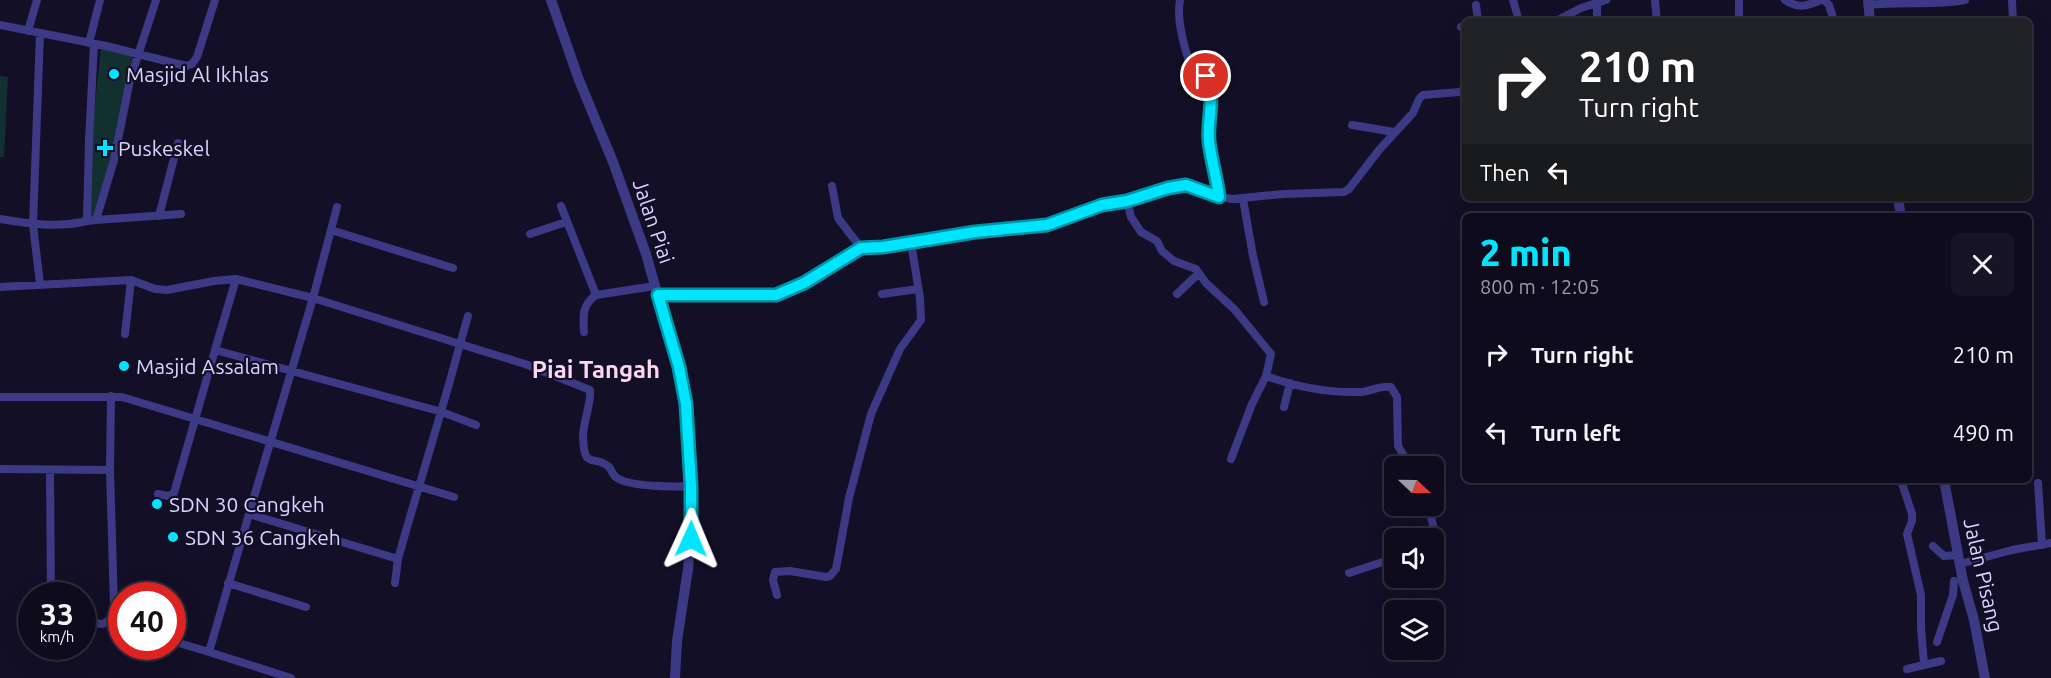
<!DOCTYPE html>
<html lang="en">
<head>
<meta charset="utf-8">
<style>
	:root { --surface:#0e0b1c; --page:#171425; --text:#f1f3f6; --muted:#9b9ba3; --line:#2e2b3b; --accent:#00e5ff }
	body { margin:0; font-family:Ubuntu,sans-serif; background:var(--page); color:var(--text); height:100vh; display:flex; flex-direction:column; font-size:22px; white-space:nowrap }
	* { box-sizing:border-box; margin:0 }
	p { font-size:20px; color:var(--muted) }
	.icon { flex:none; width:33px; height:33px; fill:none; stroke:currentColor; stroke-width:2; stroke-linecap:round; stroke-linejoin:round }
	.map { position:relative; flex:1; overflow:hidden }
	.side { position:absolute; left:1462px; top:213px; width:570px; height:270px; display:flex; flex-direction:column; background:var(--surface); border-radius:9px; box-shadow:0 6px 24px #0002,0 0 0 2px var(--line) }
	.side>* { flex:none }
	.banner { position:absolute; left:1462px; top:18px; width:570px; height:183px; border-radius:9px; box-shadow:0 6px 24px #0002,0 0 0 2px var(--line); background:#202124; color:#fff; overflow:hidden }
	.needle { width:39px; rotate:112deg }
	.controls { position:absolute; left:1384px; top:456px; display:grid; gap:12px }
	.controls a { display:grid; place-items:center; width:60px; height:60px; border-radius:9px; background:var(--surface); box-shadow:0 6px 24px #0002,0 0 0 2px var(--line); font-size:30px }
	.speed { position:absolute; left:18px; top:582px; display:flex; gap:12px; font-size:30px; font-weight:700; text-align:center }
	.speed>* { display:grid; place-content:center; width:78px; height:78px; border-radius:50%; background:var(--surface); box-shadow:0 6px 24px #0002,0 0 0 2px var(--line); line-height:1 }
	.speed small { font-size:15px; font-weight:400 }
	.speed .limit { border:9px solid #d22; background:#fff; color:#111 }
	.pin { position:absolute; display:grid; place-items:center; width:51px; height:51px; color:#fff; margin:-26px; border:3px solid #fff; border-radius:50%; box-shadow:0 2px 6px #0007 }
	.me { position:absolute; width:66px; margin:-33px; rotate:1deg; stroke-linejoin:round; filter:drop-shadow(0 0 4px #0008) }
	.turn { display:flex; align-items:center; gap:21px; height:126px; padding:0 18px; font-size:27px }
	.turn .icon { width:78px; height:78px; stroke-width:2.5 }
	.turn b { display:block; font-size:42px; line-height:51px }
	.then { display:flex; align-items:center; height:57px; padding:0 18px; background:#0003; gap:12px; font-size:22px }
	.round { display:grid; place-items:center; flex:none; width:63px; height:63px; border-radius:9px; background:var(--page) }
	.head { display:flex; align-items:center; justify-content:space-between; height:102px; padding:0 18px }
	h1 { font-size:36px; font-weight:800; line-height:45px; color:var(--accent) }
	ul { padding:0; list-style:none }
	li { display:flex; align-items:center; gap:18px; height:78px; padding:0 18px }
	li div { flex:1 }
	li b { display:block; font-size:22px }
	li em { font-style:normal }
	.map>svg:first-child { display:block }
	.green { fill:#12302f }
	.lines { fill:none; stroke-linecap:round; stroke-linejoin:round }
	.minor { stroke:#3d3a85; stroke-width:8 }
	.tertiary { stroke:#3d3a85; stroke-width:10 }
	.route-casing { stroke:#0095a6; stroke-width:15 }
	.route { stroke:#00e5ff; stroke-width:10 }
	.poi-dot { fill:#00e5ff; stroke:#130f26; stroke-width:2 }
	.labels { text-anchor:middle; dominant-baseline:central; stroke-width:4.5; stroke-linejoin:round; paint-order:stroke }
	.poi-label { font-size:21px; fill:#d9d4ff; stroke:#130f26; text-anchor:start }
	.street-label { font-size:21px; fill:#d9d4ff; stroke:#130f26 }
	.quarter-label { font-size:24px; font-weight:bold; fill:#ffd6f0; stroke:#130f26 }
</style>
</head>
<body>
<div class="map">
<svg width="2051" height="678" viewBox="0 0 2051 678">
	<rect width="100%" height="100%" fill="#130f26"/>
	<path class="green" d="M101,48L133,54L111,159L95,218L82,221Z
		M0,76L8,77L4,157H0Z"/>
	<g class="lines">
		<path class="minor" d="M1180,0C1176,19 1184,46 1190,64L1206,76L1210,88L1209,139L1219,197
			M1513,0L1519,21
			M1655,0L1657,21
			M1785,0C1798,9 1807,6 1821,0
			M1824,0L1829,5L1834,21
			M2012,0L2013,21
			M1476,5L1478,21
			M1869,5C1901,1 1933,6 1965,0
			M1597,17V2
			M1556,21L1581,8L1606,0
			M1739,21V0
			M0,25L106,46L186,66L192,64L197,57L215,0
			M1461,27H1466
			M28,31L37,0
			M40,33L33,225L40,284
			M89,43L100,0
			M1352,125L1394,132
			M832,186L838,218L861,248
			M1243,199L1253,256L1264,302
			M1127,201L1131,217L1141,232L1157,241L1162,251L1174,261L1196,269L1206,283L1235,310L1271,354L1266,376L1252,404L1231,459
			M561,206L596,295C582,305 583,315 584,332
			M159,216L178,143
			M0,219C30,224 57,228 87,221L89,140L94,44
			M96,220L181,214
			M87,221L96,220L114,160L130,80L156,0
			M331,230L453,268
			M530,234L566,222
			M236,279L215,350L442,412L476,425
			M0,287L131,280L155,289L167,290L214,281L236,279L313,298L460,344C441,416 418,487 398,559L249,514L313,298L337,207
			M882,294L918,289
			M1177,294L1199,273
			M596,295L655,286
			M658,295H776L804,283L861,248L883,247L975,232L1047,225L1103,205L1127,201L1168,188L1187,185L1215,196L1232,199L1283,194L1344,192L1349,189L1379,150L1413,113L1419,99L1423,95L1460,92L1466,87
			M468,316L460,344L525,364L590,390C592,400 583,423 583,436C584,472 593,453 609,467C612,471 613,476 617,478C631,487 675,487 691,486
			M125,334L131,280
			M1266,376C1294,386 1328,393 1359,392C1370,392 1380,385 1391,387L1397,397L1398,446L1410,466
			M0,397H122L454,497
			M1284,407L1290,383
			M0,469L110,470L111,396
			M50,471L51,596
			M1901,480L1912,514V521L1907,534L1921,595V628L1924,664
			M2038,483L2042,545
			M158,494L169,496L174,493L215,350
			M1427,506C1431,517 1436,530 1434,543
			M249,514L209,652L291,678
			M1933,546L1944,556L1958,555
			M1960,564L2012,550L2051,543
			M1349,573L1395,558
			M228,583L306,607
			M395,583L398,559
			M777,595L773,580L775,572L790,571L826,577L830,576L836,569L849,498L871,414L900,349L921,320L920,298L911,243
			M82,622L103,624L112,618L114,606L110,470
			M172,641L209,652
			M1937,642L1953,595L1954,581
			M1907,669L1941,661"/>
		<path class="tertiary" d="M551,0L579,80L613,162L646,254L684,388L688,429L692,520L688,569L677,641L675,678
			M1868,0L1870,21
			M1898,198L1901,216
			M1944,480L1963,581L1974,620L1985,678"/>
	</g>
	<g class="lines">
		<defs>
			<path id="route" d="M691,539V486L686,404L679,367L658,295H776L804,283L861,248L883,247L975,232L1047,225L1102,205L1127,201L1168,188L1186,185L1219,197C1217,178 1211,160 1209,141C1207,119 1216,96 1206,76"/>
		</defs>
		<use href="#route" class="route-casing"/>
		<use href="#route" class="route"/>
	</g>
	<g class="poi-dot">
		<circle cx="114" cy="74" r="6"/>
		<path d="M102 139h6v6h6v6h-6v6h-6v-6h-6v-6h6z"/>
		<circle cx="124" cy="366" r="6"/>
		<circle cx="157" cy="504" r="6"/>
		<circle cx="173" cy="537" r="6"/>
	</g>
	<g class="labels">
		<g class="poi-label">
			<text x="126" y="74">Masjid Al Ikhlas</text>
			<text x="118" y="148">Puskeskel</text>
			<text x="136" y="366">Masjid Assalam</text>
			<text x="169" y="504">SDN 30 Cangkeh</text>
			<text x="185" y="537">SDN 36 Cangkeh</text>
		</g>
		<g class="street-label">
			<text transform="translate(654 221) rotate(71)">Jalan Piai</text>
			<text transform="translate(1984 575) rotate(77)">Jalan Pisang</text>
		</g>
		<g class="quarter-label">
			<text x="596" y="369">Piai Tangah</text>
		</g>
	</g>
</svg>
<div class="controls">
<a><svg class="needle" viewBox="-14 -14 28 28"><path d="M0-13l5 13h-10z" fill="#e53935"/><path d="M0 13l5-13h-10z" fill="#9b9ba3"/></svg></a>
<a><svg class="icon" aria-label="sound" viewBox="0 0 24 24"><path d="M4 9h4l5-4v14l-5-4H4zM17 9q2 3 0 6"/></svg></a>
<a><svg class="icon" aria-label="layers" viewBox="0 0 24 24"><path d="M12 4l9 5-9 5-9-5zM3 14l9 5 9-5"/></svg></a>
</div>
<div class="speed"><div>33<small>km/h</small></div><div class="limit">40</div></div>
<div class="pin" style="left:1206px;top:76px;background:#d93025"><svg class="icon" aria-label="arrive" viewBox="0 0 24 24"><path d="M6 21V4h12l-3 4 3 4H6"/></svg></div>
<svg class="me" style="left:691px;top:539px" viewBox="-20 -20 40 40"><path d="M0-17L14 15 0 8-14 15z" fill="#00e5ff" stroke="#fff" stroke-width="4"/></svg>
<div class="banner">
<div class="turn"><svg class="icon" aria-label="right" viewBox="0 0 24 24"><path d="M7 20v-9h11M14 6l5 5-5 5"/></svg><div><b>210 m</b>Turn right</div></div>
<div class="then">Then<svg class="icon" aria-label="left" viewBox="0 0 24 24"><path d="M17 20v-9H6M10 6l-5 5 5 5"/></svg></div>
</div>
<section class="side">
<div class="head"><div><h1>2 min</h1><p>800 m · 12:05</p></div><a class="round"><svg class="icon" aria-label="close" viewBox="0 0 24 24"><path d="M6 6l12 12M18 6L6 18"/></svg></a></div>
<ul>
<li><svg class="icon" aria-label="right" viewBox="0 0 24 24"><path d="M7 20v-9h11M14 6l5 5-5 5"/></svg><div><b>Turn right</b></div><em>210 m</em></li>
<li><svg class="icon" aria-label="left" viewBox="0 0 24 24"><path d="M17 20v-9H6M10 6l-5 5 5 5"/></svg><div><b>Turn left</b></div><em>490 m</em></li>
</ul>
</section>
</div>
</body>
</html>
